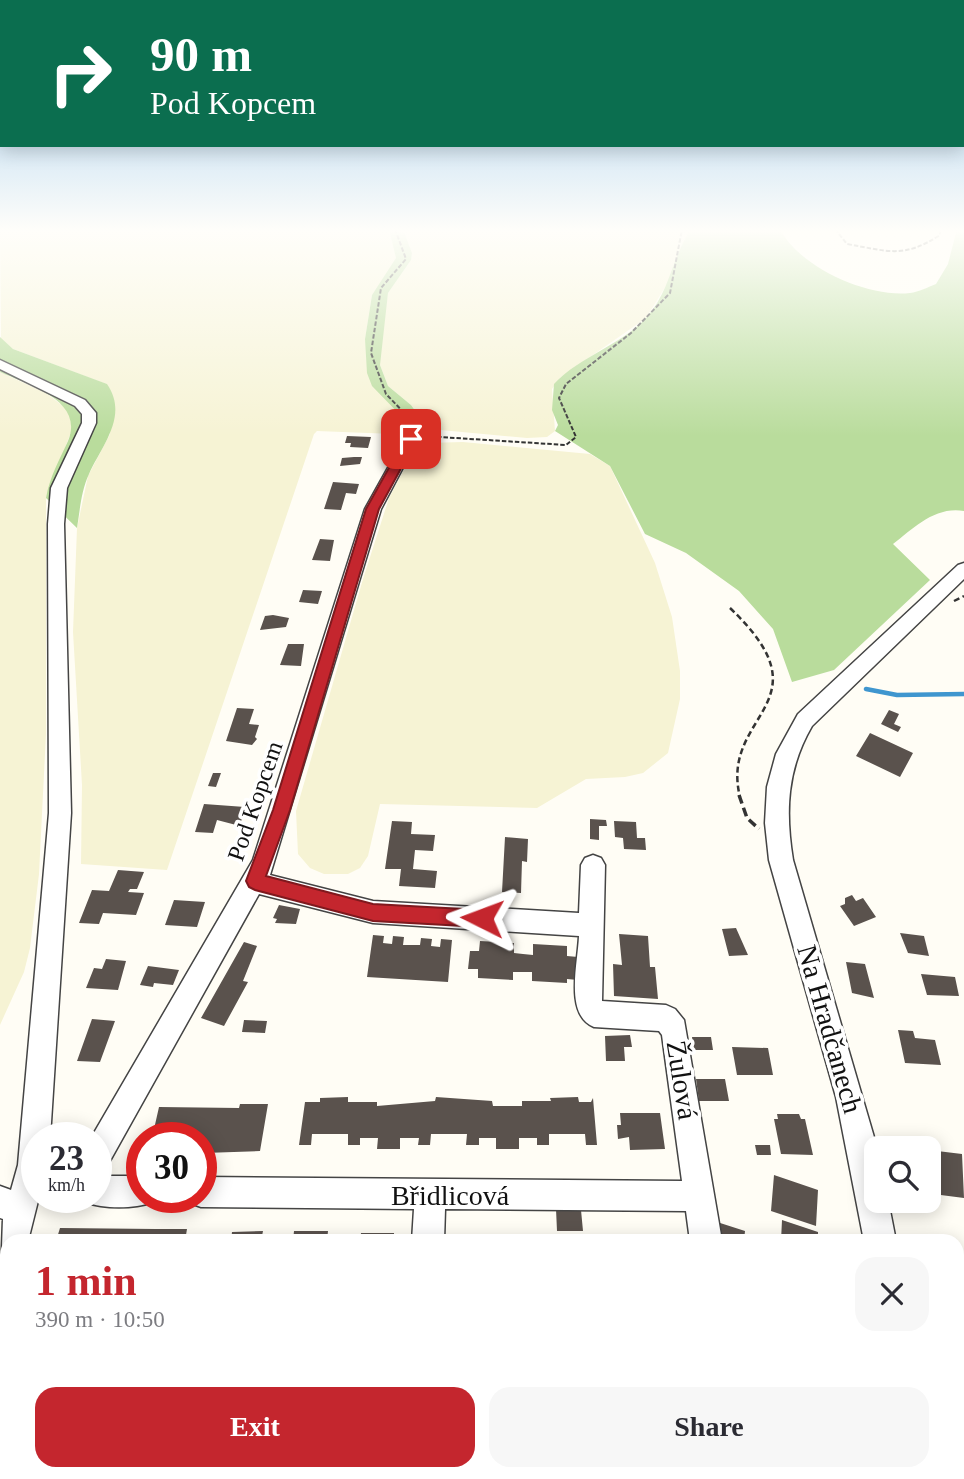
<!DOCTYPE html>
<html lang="en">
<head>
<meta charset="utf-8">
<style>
	:root { --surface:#fff; --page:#f7f7f7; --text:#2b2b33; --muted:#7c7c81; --accent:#c4262e }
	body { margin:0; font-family:Georgia,serif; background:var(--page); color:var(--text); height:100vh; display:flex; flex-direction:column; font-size:26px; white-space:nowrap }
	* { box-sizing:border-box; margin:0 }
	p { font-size:23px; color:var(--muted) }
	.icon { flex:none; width:38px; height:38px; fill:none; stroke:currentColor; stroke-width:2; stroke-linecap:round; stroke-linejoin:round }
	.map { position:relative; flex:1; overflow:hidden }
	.sheet { position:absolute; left:0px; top:1234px; width:964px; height:247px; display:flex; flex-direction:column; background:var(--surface); border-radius:21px 21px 0 0; box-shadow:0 4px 18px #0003 }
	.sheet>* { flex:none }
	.hud { position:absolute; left:0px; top:0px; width:964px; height:147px; box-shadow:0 4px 18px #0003; background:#0b6e4f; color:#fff; overflow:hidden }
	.tools { position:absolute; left:864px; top:1136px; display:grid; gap:14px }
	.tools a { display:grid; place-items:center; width:77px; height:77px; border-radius:14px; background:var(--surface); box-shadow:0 4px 18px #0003; font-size:35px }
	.speed { position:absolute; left:21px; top:1122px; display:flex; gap:14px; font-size:35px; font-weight:700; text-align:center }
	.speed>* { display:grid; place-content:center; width:91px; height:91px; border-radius:50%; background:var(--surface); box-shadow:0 4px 18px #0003; line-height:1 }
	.speed small { font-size:18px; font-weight:400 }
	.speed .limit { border:10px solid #d22; background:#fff; color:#111 }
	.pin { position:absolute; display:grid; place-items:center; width:60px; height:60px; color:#fff; margin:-30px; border-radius:14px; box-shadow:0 4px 10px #0006 }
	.me { position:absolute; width:77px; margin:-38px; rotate:273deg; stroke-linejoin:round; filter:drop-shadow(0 0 5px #0008) }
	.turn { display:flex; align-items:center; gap:24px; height:147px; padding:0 35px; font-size:32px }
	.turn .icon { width:91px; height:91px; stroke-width:2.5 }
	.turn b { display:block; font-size:49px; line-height:60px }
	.round { display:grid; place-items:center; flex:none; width:74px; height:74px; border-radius:21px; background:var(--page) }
	.headline { display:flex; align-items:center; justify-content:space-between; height:119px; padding:0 35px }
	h1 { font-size:42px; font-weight:800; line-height:52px; color:var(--accent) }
	.action { display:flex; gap:14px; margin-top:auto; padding:14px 35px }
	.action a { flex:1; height:80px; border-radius:21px; background:var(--accent); color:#fff; font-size:28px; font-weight:800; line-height:80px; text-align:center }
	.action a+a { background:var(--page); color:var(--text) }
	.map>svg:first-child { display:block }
	.farmland { fill:#f6f3d4 }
	.forest { fill:#b9dc9c }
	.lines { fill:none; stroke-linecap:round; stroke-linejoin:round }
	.stream { stroke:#3f96cf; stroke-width:4.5 }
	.building { fill:#5a524d }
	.minor-casing { stroke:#444; stroke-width:3 }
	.path-far2 { stroke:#333; stroke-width:2; stroke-dasharray:4.5 2; stroke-linecap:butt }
	.path-far1 { stroke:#333; stroke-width:2.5; stroke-dasharray:6 3.5; stroke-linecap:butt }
	.path { stroke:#333; stroke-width:3.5; stroke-dasharray:9 4.5; stroke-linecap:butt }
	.minor { fill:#fff; fill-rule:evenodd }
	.route { fill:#c4262e; stroke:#7f191e; stroke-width:2 }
	.labels { text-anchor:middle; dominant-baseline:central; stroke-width:7; stroke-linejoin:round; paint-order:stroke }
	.street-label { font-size:24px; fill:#111; stroke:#fff }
	.near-street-label { font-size:28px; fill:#111; stroke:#fff }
</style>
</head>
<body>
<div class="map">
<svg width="964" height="1479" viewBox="0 0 964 1479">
	<rect width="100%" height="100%" fill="#fffdf5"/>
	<path class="farmland" d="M0,229H389L395,249L396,258L392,268L372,295L365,339L394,408L407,422L405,432L394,434L317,431L314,434L167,870L81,864L82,785L73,632L77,528L88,476L110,434L106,384L13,349L1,339Z
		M403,229H691L678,253L669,281L646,318L560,378L552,389L555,431L547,437L527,438L430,429L411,405L388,386L380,365V349L388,293L411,260L412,253Z
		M0,372L46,393L68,410L72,420L71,432L46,498V734L39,874L30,948L24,972L0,1025Z
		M463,442L590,454L610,466L655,563L672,617L680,671V699L668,753L643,773L625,777L586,779L537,808L380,804L368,856L360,868L348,874H324L310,868L298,854L296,811L363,579L389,498L413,453L427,443Z"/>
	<path class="forest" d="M389,229H403L412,253L411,260L388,293L380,365L388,386L411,405L427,427L407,422L372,386L367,373L365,339L372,295L396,258Z
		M691,229H780C799,267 868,298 910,293C919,292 928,287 936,284L948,264L957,229H964V511C935,506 914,528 893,544L930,580L834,670L792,682L773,629L739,591L686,553L645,534L610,466L555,431L558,425L552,410L554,384C580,356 622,345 647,317C670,291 672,257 691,229Z
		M0,337L13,349L107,384C129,416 102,445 89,474C81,491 80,510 77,528L46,498C50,476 59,461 68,441C85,400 28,385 0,372Z"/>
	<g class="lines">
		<path class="stream" d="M866,689L897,695L964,694"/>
	</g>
	<path class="building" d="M347,436L371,437L368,448L350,447L351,443H345Z
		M354,457H362L360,464L340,466L342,458Z
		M333,482L359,484L356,494L346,493L341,510L324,509Z
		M320,539L334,540L330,561L312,560Z
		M303,590L322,591L318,604L299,602Z
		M273,615L289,618L286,627L260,630L265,616Z
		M288,644H304L301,666L280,665Z
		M237,708L254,709L249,724L259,725L255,737L257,739L252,745L226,741Z
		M889,710L899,714L894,724L901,727L898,732L881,724Z
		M870,733L913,753L900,777L856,756Z
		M213,773H221L216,787L208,786Z
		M204,804L245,807L240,826L217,820L213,833L195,832Z
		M590,819L606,820L607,826H599V840L590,839Z
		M392,821L412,822L411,834L435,835L433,851L415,850L413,869L437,871L435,888L399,886L401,869H385Z
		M614,821L636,822L637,838H645L646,850L624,849L623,838L615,837Z
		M505,837L528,839L527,862L522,861L521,893L502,892Z
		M118,870L144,872L137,889H130L128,892L144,893L136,915L103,913L99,924L79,923L92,890L109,891Z
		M852,895L856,901L863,898L876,917L854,926L840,906L845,904V898Z
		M174,900L205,902L197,927L165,925Z
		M279,905L300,909L296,924L275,923L277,919L273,918Z
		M736,928L748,955L729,956L722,929Z
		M900,933L924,936L929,956L908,953Z
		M619,934L648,936L650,967H655L658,999L614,996L613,964L622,965Z
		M373,935L384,936L383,943L392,944L393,936L404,937L403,945H420L421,938L432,939L431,946L440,947L441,939L452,940L448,982L367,977Z
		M480,941L514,943V953L523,954L533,955V944L567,946V956L578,957V980L567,979V983L532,981V972H513V980L478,978V969H468L470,951H479Z
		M244,942L257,946L243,981L248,982L224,1026L201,1018Z
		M106,959L126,961L118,990L86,988L94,968L102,969Z
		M846,962L865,964L874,998L852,993Z
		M148,966L179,970L173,985L154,983L153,987L140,985Z
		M921,974L955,977L959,996L927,995Z
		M92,1019L115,1021L100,1062L77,1061Z
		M244,1020L267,1021L265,1033L242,1032Z
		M898,1030L913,1031L915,1038L935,1040L941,1065L905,1063Z
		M630,1035L632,1047H624L625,1061H606L605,1036Z
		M692,1037H711L713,1050H694Z
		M732,1047L768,1048L773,1075H737Z
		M696,1079H725L729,1101H699Z
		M348,1097V1102H377V1106L435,1101L436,1097L492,1101L493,1106H522V1101H551L550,1098L578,1097L579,1102H591L593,1098L597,1145H586L585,1134H549V1145H537V1138H519V1149H496V1138H479V1145H466L467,1134H431L430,1145H418L419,1138H400V1149H377L378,1138H360V1145H348V1134H312L311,1145H299L305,1102H320V1098Z
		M240,1104H268L260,1151L204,1153L201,1138H152L159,1107L239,1108Z
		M620,1113H660L665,1149L630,1150L629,1137L618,1139L617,1125H621Z
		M777,1114H799L801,1119H805L813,1155L781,1154L774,1119H778Z
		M755,1145H770L771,1155H757Z
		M929,1150L962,1154L964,1198L933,1194Z
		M774,1175L818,1190L816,1226L771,1211Z
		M556,1209L581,1210L583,1231H557Z
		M782,1220L818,1232V1241H781Z
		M717,1222L745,1231L744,1241H718Z
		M60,1228L155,1229H187L185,1241H56Z
		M263,1231L261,1241H231L232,1232Z
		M294,1231H328L327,1241H293Z
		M361,1233H394V1241H360Z
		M957,1289L964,1291V1320L957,1318Z
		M957,1396L964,1399V1455L957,1453Z
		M6,1412L7,1474H36L35,1479H0V1436Z"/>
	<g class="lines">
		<defs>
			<path id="minor" d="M0,360L85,400L96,413V423L67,488L64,524L71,813L50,1138H37V1197H39L28,1241H7V1299L0,1302L3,1219L0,1218V1186L11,1190L18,1165L49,813L48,524L51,488L82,423V414L75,406L0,369Z
				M411,435L418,439L381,509L270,875L373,901L579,913L581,865L585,858L593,855L601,858L605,865L602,1001L666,1005L675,1009L684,1020L722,1241H690L686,1211L445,1209L444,1241H412L414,1209L201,1207L190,1203L188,1197H201V1177L682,1181L662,1035L659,1031L594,1027C564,1015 578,963 579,936L373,923L259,894L106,1168L96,1173V1138H91L253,860L365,509L404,439Z
				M964,563V579L812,726C787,769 785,811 793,860L876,1144L877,1200H888L896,1241H864L836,1097L769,860L765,823L767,787L776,754L798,714L958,565Z
				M96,1176H142V1197H155L153,1202C134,1209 104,1209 85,1202L83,1197H96Z
				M401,1474H437V1479H401Z
				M764,1474H804L806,1479H766Z
				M867,1474H903V1479H867Z"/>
		</defs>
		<use href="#minor" class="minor-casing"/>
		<path class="path-far2" d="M395,229L406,259L381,288L371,353L386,394L411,420L415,430
			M835,229L847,244C888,251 903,259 940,235V229
			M424,436L566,445L576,437L559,398L566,384L631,333L670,293L682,229"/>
		<path class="path-far1" d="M954,601L964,596
			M730,608C831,704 719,713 740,797"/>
		<path class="path" d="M739,795L747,818L759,829"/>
		<use href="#minor" class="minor"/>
	</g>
	<linearGradient id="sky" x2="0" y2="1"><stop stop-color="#95c6ee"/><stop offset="0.53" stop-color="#fffefa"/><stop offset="1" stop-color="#fffefa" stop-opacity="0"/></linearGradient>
	<rect width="964" height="436" fill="url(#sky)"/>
	<path class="route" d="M411,435L417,439L379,509L290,810L266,876L373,904L482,910L489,912L491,918L489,924L482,927L373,921L255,890L249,887L246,881L273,810L366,509L405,439Z"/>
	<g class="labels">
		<g class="street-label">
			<text transform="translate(255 801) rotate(-71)">Pod Kopcem</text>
		</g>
		<g class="near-street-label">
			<text transform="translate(830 1029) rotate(74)">Na Hradčanech</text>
			<text transform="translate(682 1080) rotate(81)">Žulová</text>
			<text x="450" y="1195">Břidlicová</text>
		</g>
	</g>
</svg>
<div class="tools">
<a><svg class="icon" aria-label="search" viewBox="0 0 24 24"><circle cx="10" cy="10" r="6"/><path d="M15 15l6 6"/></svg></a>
</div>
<div class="speed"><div>23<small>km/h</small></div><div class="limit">30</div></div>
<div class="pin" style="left:411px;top:439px;background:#d93025"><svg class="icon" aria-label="arrive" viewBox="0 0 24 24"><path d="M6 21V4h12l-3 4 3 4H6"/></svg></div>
<svg class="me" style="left:482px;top:918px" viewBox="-20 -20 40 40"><path d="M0-17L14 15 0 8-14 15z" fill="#c4262e" stroke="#fff" stroke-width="4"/></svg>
<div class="hud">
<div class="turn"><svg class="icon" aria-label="right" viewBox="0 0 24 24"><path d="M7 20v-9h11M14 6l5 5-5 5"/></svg><div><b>90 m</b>Pod Kopcem</div></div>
</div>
<section class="sheet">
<div class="headline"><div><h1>1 min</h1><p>390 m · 10:50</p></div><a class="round"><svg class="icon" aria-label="close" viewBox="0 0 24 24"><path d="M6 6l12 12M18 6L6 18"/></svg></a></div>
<div class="action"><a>Exit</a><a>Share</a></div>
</section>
</div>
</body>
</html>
